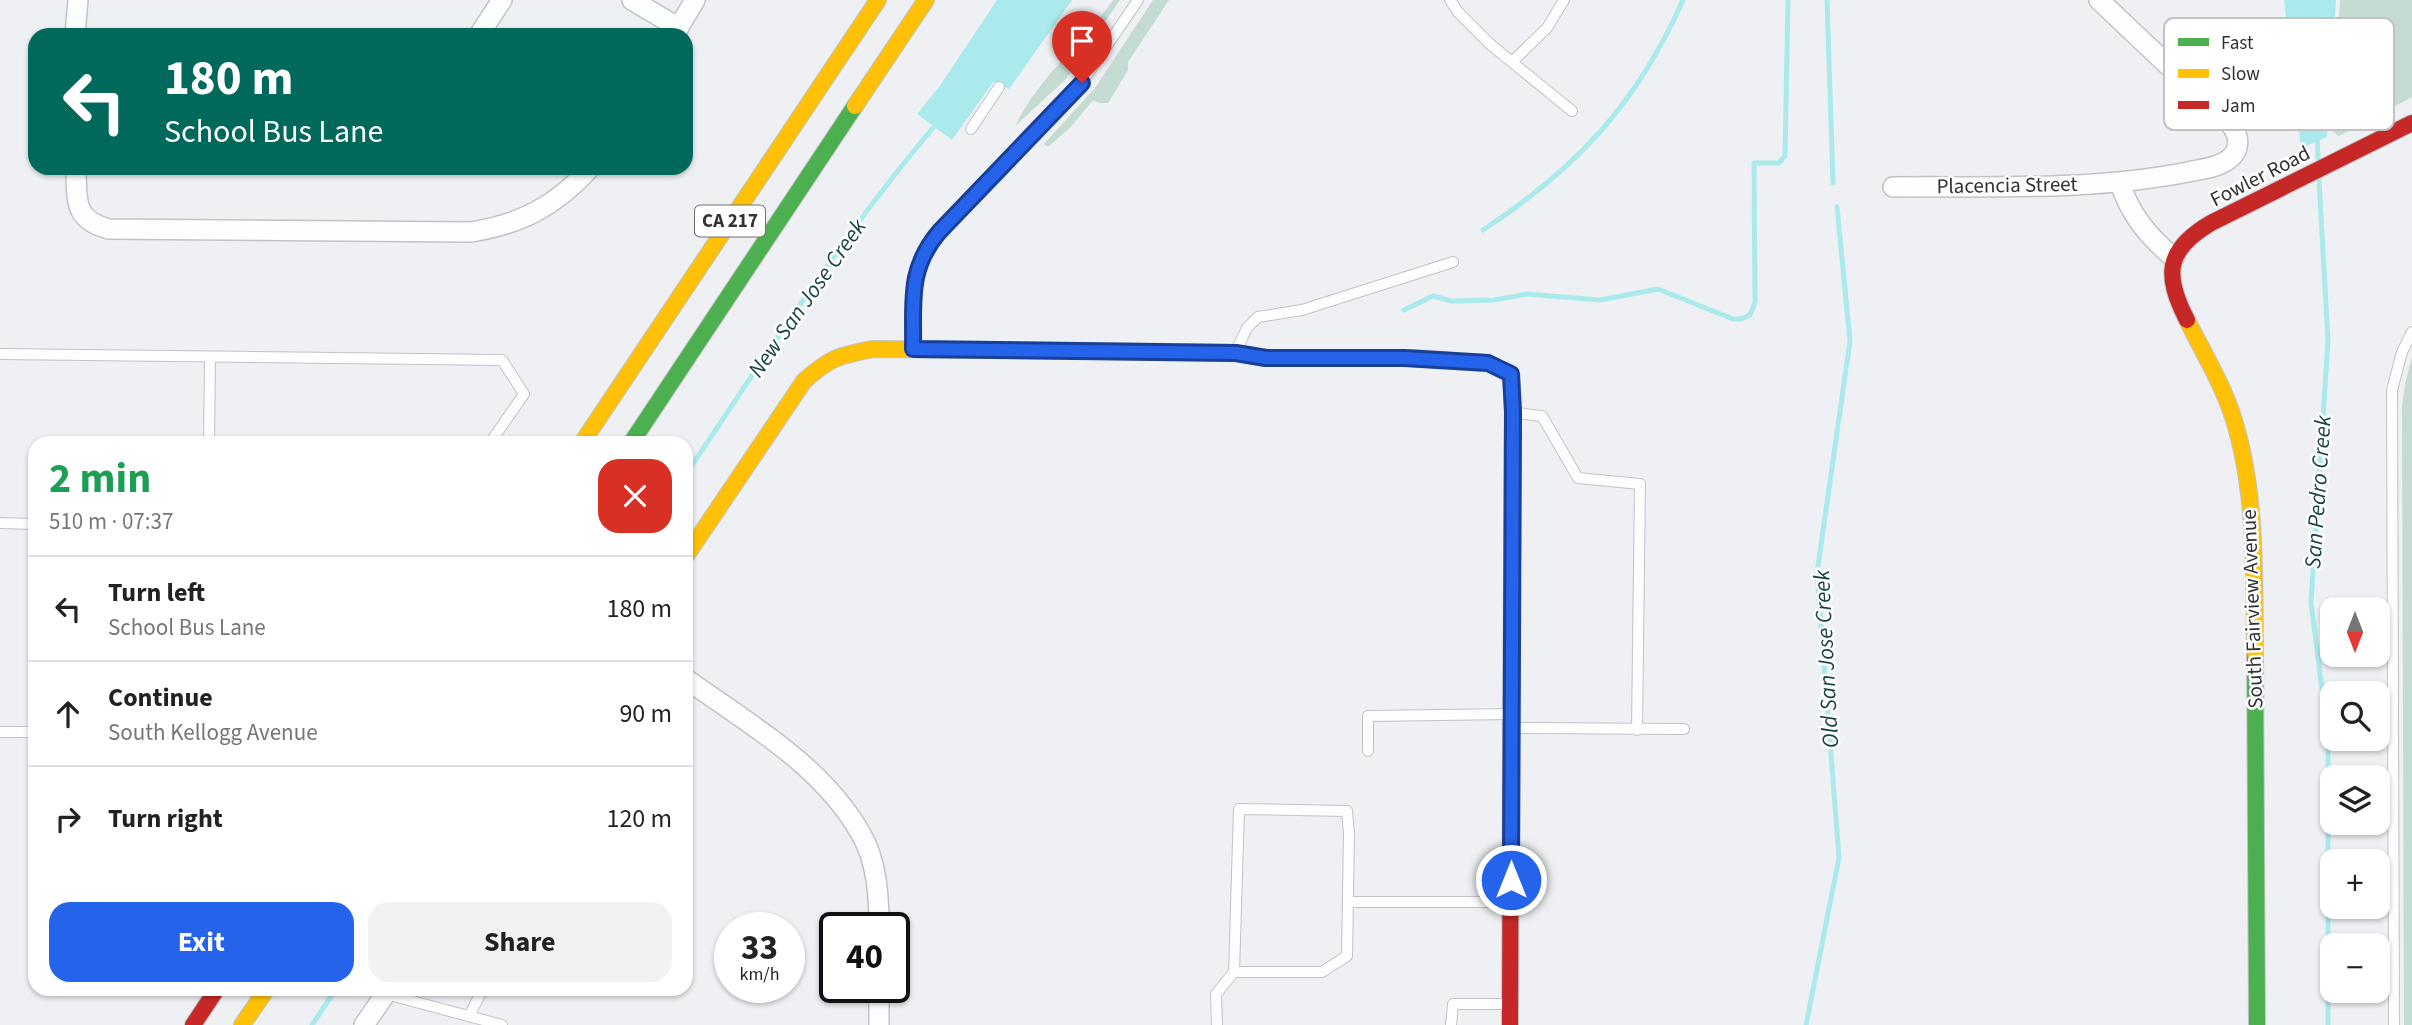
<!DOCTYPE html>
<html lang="en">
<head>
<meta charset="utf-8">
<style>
	:root { --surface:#fff; --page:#f2f2f2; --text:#222; --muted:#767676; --line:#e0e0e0; --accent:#2563eb }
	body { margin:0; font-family:"Source Sans 3",sans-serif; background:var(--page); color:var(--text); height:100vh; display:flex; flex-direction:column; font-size:26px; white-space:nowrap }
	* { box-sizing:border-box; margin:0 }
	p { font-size:23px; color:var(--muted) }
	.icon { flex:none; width:38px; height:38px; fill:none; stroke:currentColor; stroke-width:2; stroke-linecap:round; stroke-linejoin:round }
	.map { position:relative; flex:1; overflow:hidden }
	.details { position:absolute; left:28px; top:436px; width:665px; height:560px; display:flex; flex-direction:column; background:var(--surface); border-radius:21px; box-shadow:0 2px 5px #0004 }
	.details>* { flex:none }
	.hud { position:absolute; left:28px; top:28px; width:665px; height:147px; border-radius:21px; box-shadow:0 2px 5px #0004; background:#00695c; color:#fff; overflow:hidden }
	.needle { width:46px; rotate:180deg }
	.buttons { position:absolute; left:2320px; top:597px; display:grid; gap:14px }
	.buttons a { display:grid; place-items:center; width:70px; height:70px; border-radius:14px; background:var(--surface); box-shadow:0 2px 5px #0004; font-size:35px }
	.speed { position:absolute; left:714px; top:912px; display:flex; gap:14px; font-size:35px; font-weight:700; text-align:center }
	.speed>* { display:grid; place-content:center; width:91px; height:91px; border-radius:50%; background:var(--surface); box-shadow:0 2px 5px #0004; line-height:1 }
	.speed small { font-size:18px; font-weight:400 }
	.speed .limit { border:4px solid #111; border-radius:10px; background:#fff; color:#111 }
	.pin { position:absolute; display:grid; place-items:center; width:60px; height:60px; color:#fff; margin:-72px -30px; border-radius:50% 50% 50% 0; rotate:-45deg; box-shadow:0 0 7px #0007 }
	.pin .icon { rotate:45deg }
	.me { position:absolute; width:77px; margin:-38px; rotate:0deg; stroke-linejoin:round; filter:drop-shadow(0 0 5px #0008) }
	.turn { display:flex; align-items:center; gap:24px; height:147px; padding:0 21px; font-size:32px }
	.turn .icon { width:91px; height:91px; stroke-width:2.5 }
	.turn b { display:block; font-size:49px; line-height:60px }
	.round { display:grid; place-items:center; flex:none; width:74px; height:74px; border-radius:21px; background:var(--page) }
	.headline { display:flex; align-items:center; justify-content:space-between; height:119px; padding:0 21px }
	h1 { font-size:42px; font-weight:700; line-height:52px; color:#1e9e55 }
	.action { display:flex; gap:14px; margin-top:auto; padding:14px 21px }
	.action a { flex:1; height:80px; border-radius:21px; background:var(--accent); color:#fff; font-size:28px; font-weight:700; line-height:80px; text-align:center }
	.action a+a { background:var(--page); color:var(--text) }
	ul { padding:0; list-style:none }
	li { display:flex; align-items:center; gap:21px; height:105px; padding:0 21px; border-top:2px solid var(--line) }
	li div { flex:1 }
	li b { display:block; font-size:26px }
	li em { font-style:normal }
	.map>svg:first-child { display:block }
	.green { fill:#c3dbd0 }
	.water { fill:#abeaec }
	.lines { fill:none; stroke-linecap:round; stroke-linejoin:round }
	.stream { stroke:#abeaec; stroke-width:5 }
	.lane-casing { stroke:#c3c3c6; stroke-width:12 }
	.street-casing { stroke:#c3c3c6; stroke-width:22 }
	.fast-casing { stroke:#c3c3c6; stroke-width:18 }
	.slow-casing { stroke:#c3c3c6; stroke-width:18 }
	.jam-casing { stroke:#c3c3c6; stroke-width:18 }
	.lane { stroke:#fcfdfd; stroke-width:10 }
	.street { stroke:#fcfdfd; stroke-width:19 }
	.fast { stroke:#4caf50; stroke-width:16 }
	.slow { stroke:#ffc107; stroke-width:16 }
	.jam { stroke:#c62828; stroke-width:16 }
	.route-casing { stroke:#184099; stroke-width:18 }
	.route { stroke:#2563eb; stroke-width:12 }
	.labels { text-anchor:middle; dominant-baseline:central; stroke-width:5; stroke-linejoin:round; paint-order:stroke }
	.shield { fill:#fff; stroke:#707071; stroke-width:2 }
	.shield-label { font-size:19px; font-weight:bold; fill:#323234 }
	.street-label { font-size:21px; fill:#323234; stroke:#fff }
	.water-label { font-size:23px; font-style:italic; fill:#1a4445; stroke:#fff }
	.key { fill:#fff; stroke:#c2c2c2; stroke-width:2 }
	.key-label { font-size:19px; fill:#323234 }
</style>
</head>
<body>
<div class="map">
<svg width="2412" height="1025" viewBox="0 0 2412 1025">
	<rect width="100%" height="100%" fill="#eef0f3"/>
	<path class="green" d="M1113,0H1120L1065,80L1016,125C1037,79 1084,42 1113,0Z
		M1153,0H1169L1128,62V70L1108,103H1099L1093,100L1070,128L1048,147L1044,144L1095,88Z
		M2340,0H2412V97L2339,136L2333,132Z
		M2412,357V1025H2404L2402,406L2406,380Z"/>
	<path class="water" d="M997,0H1072L1009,89L994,81L952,140L917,114L939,87Z
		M2284,0H2336L2327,137L2301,148Z"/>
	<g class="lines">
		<path class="stream" d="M1827,0L1833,183
			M2317,134L2318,159
			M2319,180L2328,341L2311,602L2328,738V1025
			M1483,230C1577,168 1637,104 1683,0
			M1404,310L1433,296L1451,301L1494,300L1527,294L1600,300L1658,289L1733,319H1741L1750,315L1755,302L1754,163H1779L1785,156L1788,0
			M686,474C767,354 844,232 938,122
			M312,1025L336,989
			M1806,1025L1839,858L1817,573L1850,341L1837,207"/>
		<defs>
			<path id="lane" d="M1450,0L1458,12L1491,45L1572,111
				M1513,61L1547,28L1564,0
				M971,129L999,87
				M913,348C914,303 907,269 939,232L1076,91L1138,0
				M1237,349L1247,328L1258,317L1302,310L1453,262
				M0,354L502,360L524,394L490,443
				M1516,413L1542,416L1578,478L1640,484L1637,730
				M209,443L210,357
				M0,523L35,524
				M1515,728L1684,729
				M0,732H35
				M1368,751V716L1511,714
				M1348,902H1507
				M386,994L502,1025
				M469,1016L483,989
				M1217,1025L1216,994L1234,972L1239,809L1347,811L1349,833L1347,956L1322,972H1234
				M1451,1025L1453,1004H1509
				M2394,1025L2392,390L2402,352L2412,332"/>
			<path id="street" d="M632,0L679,28
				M75,35L78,0
				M479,35L502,0
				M674,35L695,0
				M76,168C77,200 73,220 109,229L471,232C521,224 556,206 590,168
				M2120,183C2130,215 2149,237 2174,258
				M1893,187C1991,186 2092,191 2188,172C2201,169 2218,168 2229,159C2240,151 2240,137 2232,126L2099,0
				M686,679C749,724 822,765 861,834C877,861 879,897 879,928
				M364,1025L389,989
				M879,1025V987"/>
			<path id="fast" d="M1096,351L1236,353L1266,358H1414
				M631,443L855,106
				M2255,653L2257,1025"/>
			<path id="slow" d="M855,106L926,0
				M2187,320C2203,352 2222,383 2233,417C2257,492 2254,575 2255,653
				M1414,358L1488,363L1511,375L1513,412L1511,730
				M582,443L878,0
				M686,556L804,381C831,357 838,356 873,349L1096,351
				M242,1025L267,989"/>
			<path id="jam" d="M2187,320C2164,275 2165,250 2211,223L2412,123
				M193,1025L217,989
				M1510,1025L1511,730"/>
		</defs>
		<use href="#lane" class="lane-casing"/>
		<use href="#street" class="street-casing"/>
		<use href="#fast" class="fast-casing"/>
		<use href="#slow" class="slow-casing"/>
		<use href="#jam" class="jam-casing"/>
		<use href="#lane" class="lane"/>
		<use href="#street" class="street"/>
		<use href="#fast" class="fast"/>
		<use href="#slow" class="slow"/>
		<use href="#jam" class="jam"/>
	</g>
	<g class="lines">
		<defs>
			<path id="route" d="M1082,83L939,232C907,270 914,303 913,349L1236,353L1266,358H1404L1488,363L1511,374L1513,412L1511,880"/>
		</defs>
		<use href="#route" class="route-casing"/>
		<use href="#route" class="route"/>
	</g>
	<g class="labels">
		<rect class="shield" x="695" y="205.5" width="70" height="31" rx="5"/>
		<g class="shield-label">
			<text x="730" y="221">CA 217</text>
		</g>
		<g class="street-label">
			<text transform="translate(2260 176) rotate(-27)">Fowler Road</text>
			<text transform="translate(2007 185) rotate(-1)">Placencia Street</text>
			<text transform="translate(2252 609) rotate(-92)">South Fairview Avenue</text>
		</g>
		<g class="water-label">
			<text transform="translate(807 298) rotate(-55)">New San Jose Creek</text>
			<text transform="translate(2318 492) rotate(-86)">San Pedro Creek</text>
			<text transform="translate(1826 659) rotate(-93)">Old San Jose Creek</text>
		</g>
	</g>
	<rect x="2164" y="18" width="230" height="112" rx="10" class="key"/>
	<rect x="2178" y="38" width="31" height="8" fill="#4caf50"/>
	<rect x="2178" y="69" width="31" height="9" fill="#ffc107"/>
	<rect x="2178" y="101" width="31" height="8" fill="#c62828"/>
	<g class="key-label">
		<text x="2221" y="49">Fast</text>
		<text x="2221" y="80">Slow</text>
		<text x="2221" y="112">Jam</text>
	</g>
</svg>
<div class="buttons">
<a><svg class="needle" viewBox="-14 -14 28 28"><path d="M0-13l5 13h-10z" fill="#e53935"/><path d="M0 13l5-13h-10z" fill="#767676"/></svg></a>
<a><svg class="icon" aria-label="search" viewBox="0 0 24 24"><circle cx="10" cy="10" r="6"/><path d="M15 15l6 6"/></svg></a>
<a><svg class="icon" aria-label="layers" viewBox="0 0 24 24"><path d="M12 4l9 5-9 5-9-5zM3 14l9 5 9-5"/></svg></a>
<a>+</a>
<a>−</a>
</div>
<div class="speed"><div>33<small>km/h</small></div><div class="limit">40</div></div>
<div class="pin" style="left:1082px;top:83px;background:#d93025"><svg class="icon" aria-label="arrive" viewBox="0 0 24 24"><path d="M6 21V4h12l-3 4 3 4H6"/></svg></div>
<svg class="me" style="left:1511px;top:880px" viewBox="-20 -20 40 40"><circle r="17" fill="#2563eb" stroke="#fff" stroke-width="3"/><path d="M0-11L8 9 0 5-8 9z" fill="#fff"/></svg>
<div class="hud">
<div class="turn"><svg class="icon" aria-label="left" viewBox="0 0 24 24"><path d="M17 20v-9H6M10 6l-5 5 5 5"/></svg><div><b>180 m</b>School Bus Lane</div></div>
</div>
<section class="details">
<div class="headline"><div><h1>2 min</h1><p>510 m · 07:37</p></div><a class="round" style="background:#d93025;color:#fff"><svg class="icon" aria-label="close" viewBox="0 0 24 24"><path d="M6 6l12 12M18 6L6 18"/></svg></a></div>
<ul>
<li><svg class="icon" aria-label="left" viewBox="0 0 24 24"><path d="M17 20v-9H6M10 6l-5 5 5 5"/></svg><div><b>Turn left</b><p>School Bus Lane</p></div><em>180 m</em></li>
<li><svg class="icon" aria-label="ahead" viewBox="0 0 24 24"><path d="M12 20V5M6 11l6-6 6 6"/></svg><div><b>Continue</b><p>South Kellogg Avenue</p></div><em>90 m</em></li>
<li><svg class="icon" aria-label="right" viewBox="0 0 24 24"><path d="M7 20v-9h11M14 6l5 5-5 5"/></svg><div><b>Turn right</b></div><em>120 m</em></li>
</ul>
<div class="action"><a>Exit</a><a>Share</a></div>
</section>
</div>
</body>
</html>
